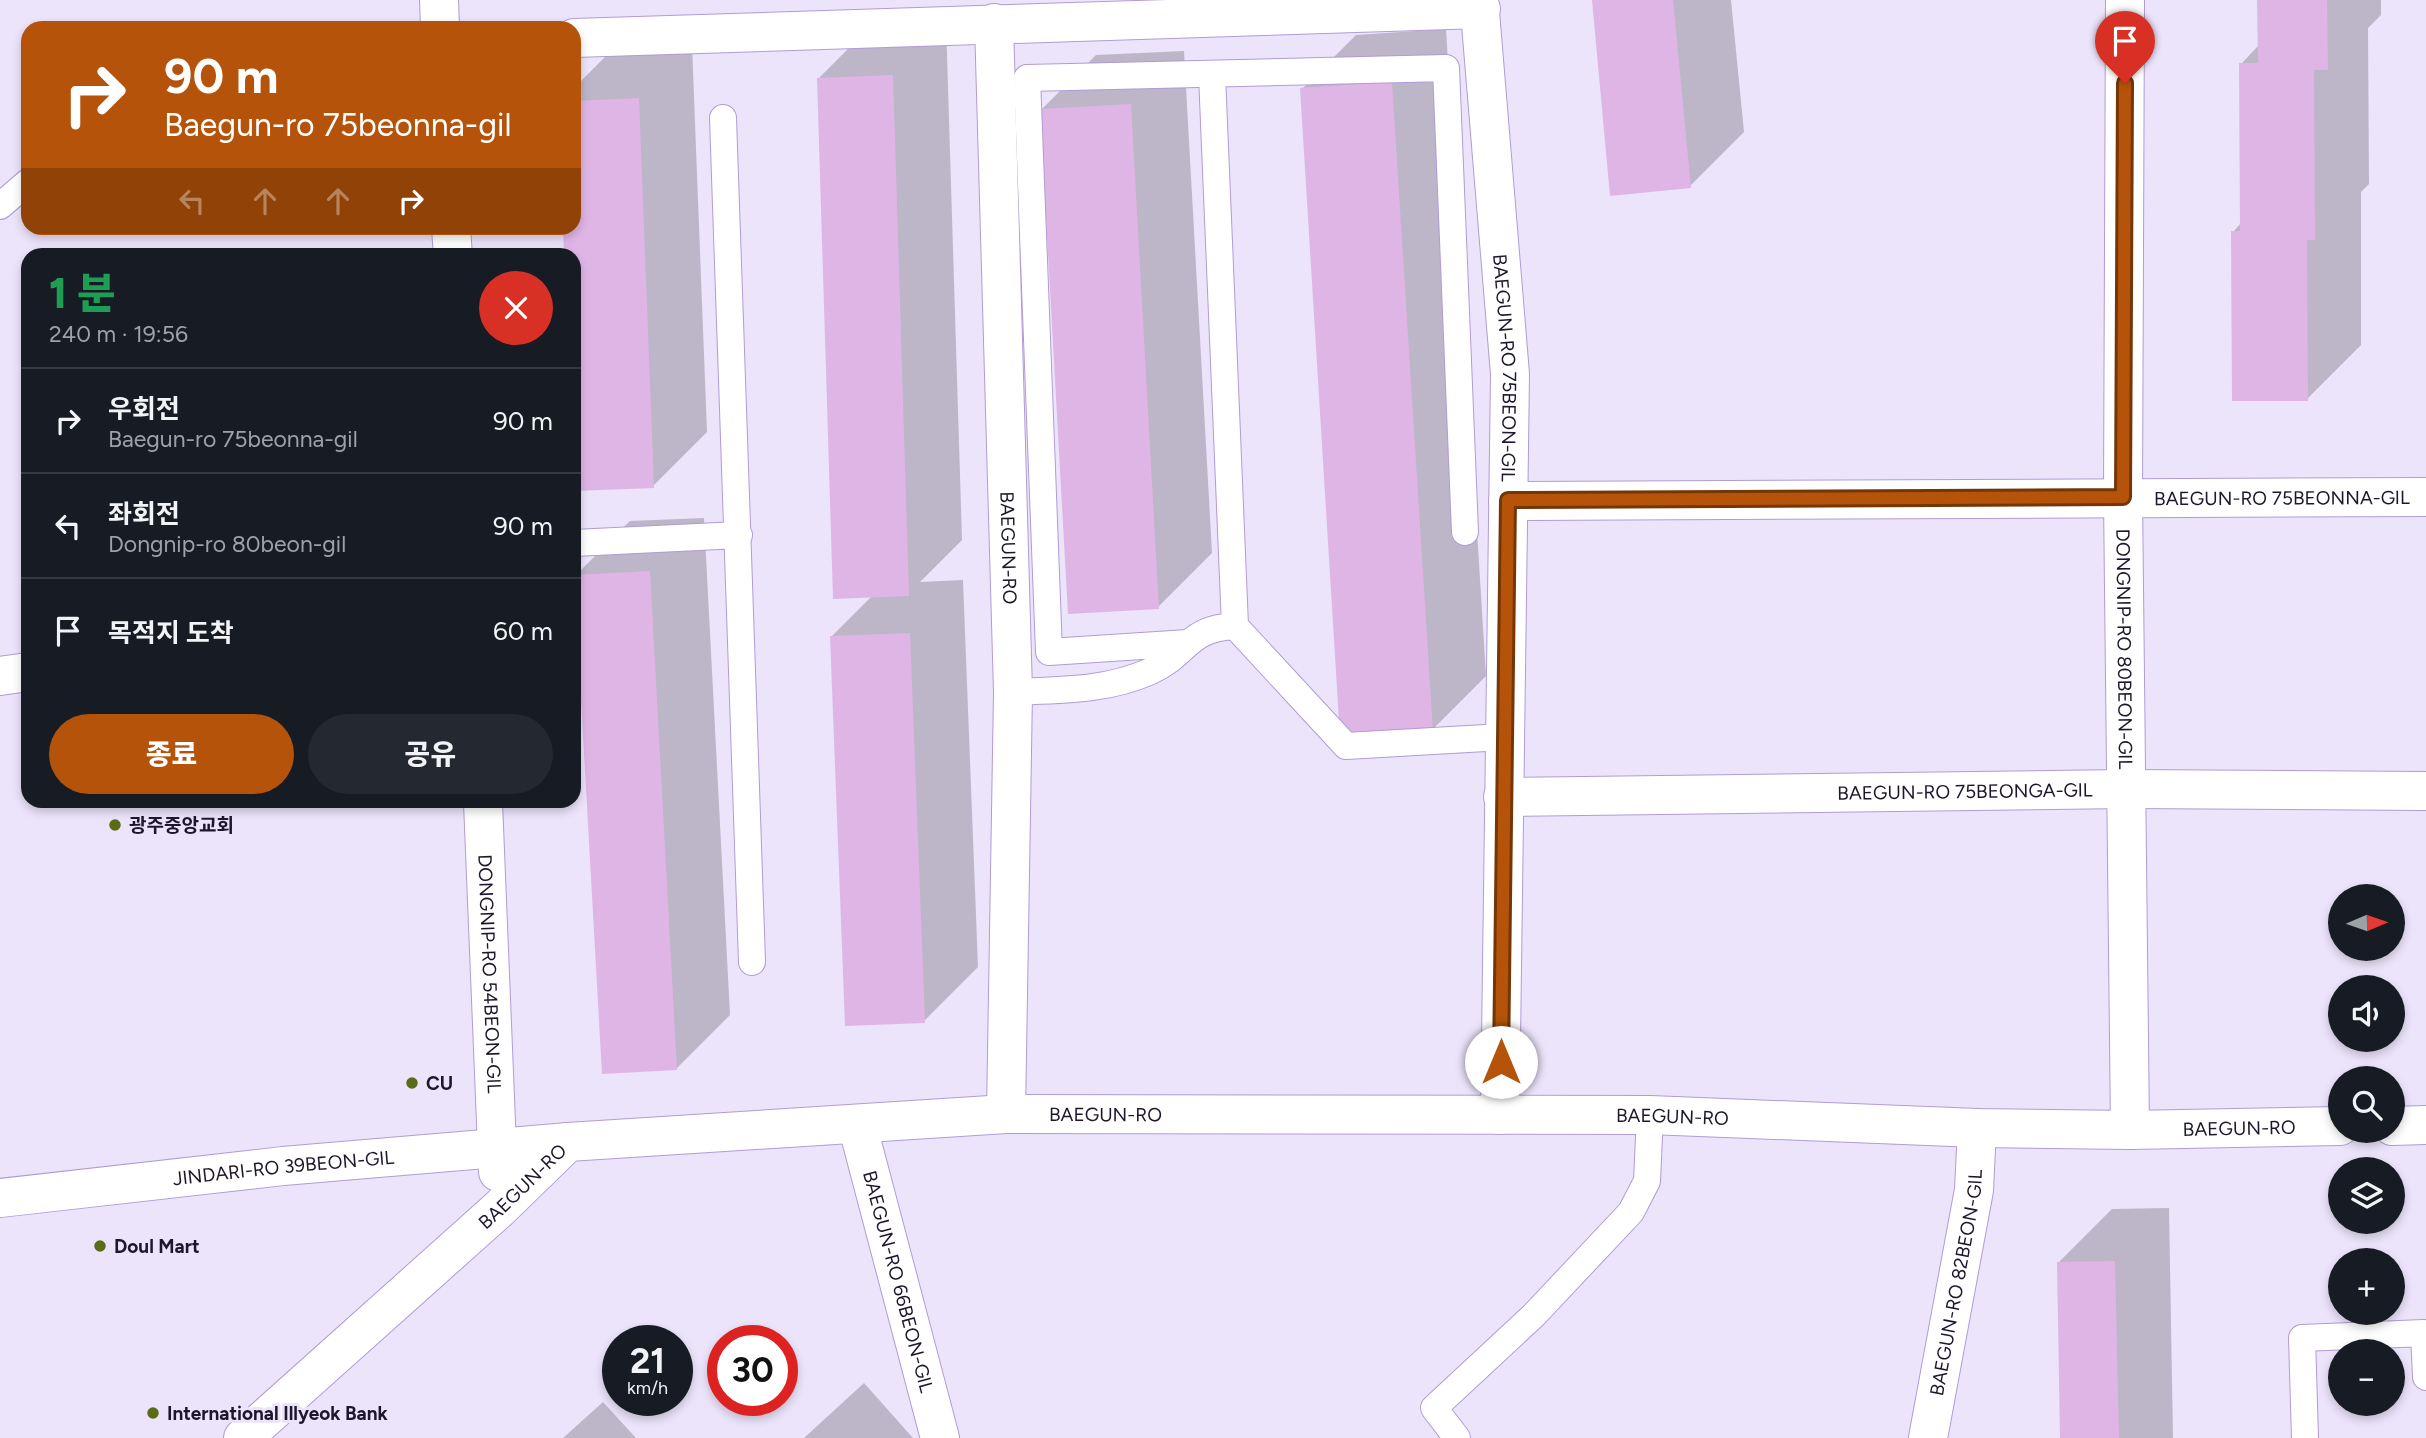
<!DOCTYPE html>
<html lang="ko">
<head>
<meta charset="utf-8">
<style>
	:root { --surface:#171b24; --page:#242831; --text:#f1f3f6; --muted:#9ea1a6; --line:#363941; --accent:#b45309 }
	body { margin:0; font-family:Figtree,"Noto Sans KR",sans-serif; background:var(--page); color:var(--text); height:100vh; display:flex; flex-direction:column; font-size:26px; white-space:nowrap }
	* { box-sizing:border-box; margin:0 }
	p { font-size:23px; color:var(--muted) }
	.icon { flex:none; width:38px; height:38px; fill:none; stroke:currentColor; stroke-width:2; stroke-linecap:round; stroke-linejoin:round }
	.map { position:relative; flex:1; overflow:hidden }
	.details { position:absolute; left:21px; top:248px; width:560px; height:560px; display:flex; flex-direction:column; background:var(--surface); border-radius:21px; box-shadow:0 4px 10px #0003 }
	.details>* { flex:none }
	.hud { position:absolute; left:21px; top:21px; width:560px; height:214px; border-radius:21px; box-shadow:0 4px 10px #0003; background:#b45309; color:#fff; overflow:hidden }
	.needle { width:46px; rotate:88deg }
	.controls { position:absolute; left:2328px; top:884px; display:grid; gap:14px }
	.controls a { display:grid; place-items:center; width:77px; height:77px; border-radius:50%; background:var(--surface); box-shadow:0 4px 10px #0003; font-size:35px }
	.speed { position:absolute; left:602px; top:1325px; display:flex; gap:14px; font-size:35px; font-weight:700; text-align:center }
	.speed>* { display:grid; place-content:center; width:91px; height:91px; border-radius:50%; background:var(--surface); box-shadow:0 4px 10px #0003; line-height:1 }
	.speed small { font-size:18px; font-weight:400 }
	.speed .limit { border:10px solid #d22; background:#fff; color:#111 }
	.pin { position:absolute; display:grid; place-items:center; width:60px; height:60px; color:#fff; margin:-72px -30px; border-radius:50% 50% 50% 0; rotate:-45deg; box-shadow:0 0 7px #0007 }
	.pin .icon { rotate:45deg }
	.me { position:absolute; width:77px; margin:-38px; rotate:0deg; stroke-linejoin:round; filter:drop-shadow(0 0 5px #0008) }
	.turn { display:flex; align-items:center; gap:24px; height:147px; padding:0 28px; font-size:32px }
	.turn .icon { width:91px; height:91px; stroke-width:2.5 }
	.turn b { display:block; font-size:49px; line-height:60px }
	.lanes { display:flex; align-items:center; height:66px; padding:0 28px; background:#0003; justify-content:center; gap:35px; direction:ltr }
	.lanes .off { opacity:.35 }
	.round { display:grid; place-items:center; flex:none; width:74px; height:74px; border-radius:37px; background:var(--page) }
	.overview { display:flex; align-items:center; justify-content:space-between; height:119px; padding:0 28px }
	h1 { font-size:42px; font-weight:800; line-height:52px; color:#1e9e55 }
	.cta { display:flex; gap:14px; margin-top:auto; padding:14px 28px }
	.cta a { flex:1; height:80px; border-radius:42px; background:var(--accent); color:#fff; font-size:28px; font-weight:800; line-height:80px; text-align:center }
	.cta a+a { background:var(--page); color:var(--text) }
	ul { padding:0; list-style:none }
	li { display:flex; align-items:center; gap:21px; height:105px; padding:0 28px; border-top:2px solid var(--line) }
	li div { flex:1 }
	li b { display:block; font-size:26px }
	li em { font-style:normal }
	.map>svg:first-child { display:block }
	.shadow { fill:#0003 }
	.building { fill:#dfb5e6 }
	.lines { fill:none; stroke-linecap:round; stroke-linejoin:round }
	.lane-casing { stroke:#b09cd4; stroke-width:28 }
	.street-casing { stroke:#b09cd4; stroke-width:40 }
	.secondary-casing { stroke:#b09cd4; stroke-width:40 }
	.lane { stroke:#fff; stroke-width:26 }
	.street { stroke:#fff; stroke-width:38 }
	.secondary { stroke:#fff; stroke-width:38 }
	.route-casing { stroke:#753606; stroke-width:18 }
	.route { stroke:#b45309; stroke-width:12 }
	.poi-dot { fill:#5b6c19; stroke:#ece4fb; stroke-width:2.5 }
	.labels { text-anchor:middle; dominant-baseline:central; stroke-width:6; stroke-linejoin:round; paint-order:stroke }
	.street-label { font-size:19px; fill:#1e162a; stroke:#ece4fb }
	.poi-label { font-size:19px; font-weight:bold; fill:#1e162a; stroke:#ece4fb; text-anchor:start }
</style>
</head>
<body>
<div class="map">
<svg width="2426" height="1438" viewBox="0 0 2426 1438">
	<rect width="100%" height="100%" fill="#ece4fb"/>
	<path class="shadow" d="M1593,0H1731L1744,132L1690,186Z
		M2259,0H2381V15L2368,28L2369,184L2361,192V345L2307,399L2233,232L2241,223V64L2259,45Z
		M946,22L962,540L920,582L963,580L978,967L924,1021L831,637L873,595L818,79L872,25Z
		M1446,29L1486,676L1432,730L1302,89L1356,35Z
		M692,45L707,432L653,486L574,457V256H566L565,228H574V88L614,48Z
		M1184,51L1212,553L1158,607L1042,109L1096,55Z
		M704,518L730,1015L676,1069L576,575L630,521Z
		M2169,1208L2173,1438H2062L2058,1263L2112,1209Z
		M864,1383L913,1438H804Z
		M603,1402L636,1438H563Z"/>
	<path class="building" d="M1592,0H1673L1691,188L1610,196Z
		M2257,0H2327L2328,70H2314L2315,240H2307L2308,401H2232L2231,231H2240L2239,63H2258Z
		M893,75L909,596L833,599L817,78Z
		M1392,82L1433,732L1340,737L1300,88Z
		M639,98L654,488L574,491V256H564L563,228H574V101Z
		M1131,104L1159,609L1068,614L1040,109Z
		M650,571L677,1070L602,1074L574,575Z
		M910,633L925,1023L845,1026L830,636Z
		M2115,1261L2119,1438H2060L2057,1262Z"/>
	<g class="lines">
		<defs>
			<path id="lane" d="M1212,75L1235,626
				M723,118L752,962
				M0,206L28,182
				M574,543L739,535
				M1188,643L1049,652L1027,78L1446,68L1465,532
				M1013,692C1061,690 1106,691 1151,671C1187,655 1187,628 1235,626L1346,746L1503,737
				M1457,1438L1434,1408L1534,1315L1631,1212L1647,1181L1650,1115
				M2305,1438L2302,1338L2424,1333L2426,1377"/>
			<g id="street">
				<path d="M439,0L440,28"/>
				<path id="s1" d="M1479,0L1510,374L1500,1115"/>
				<path id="s2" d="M994,23L1013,692L1006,1114"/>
				<path d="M574,38L1481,9"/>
				<path d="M451,228L453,256"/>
				<path id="s3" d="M1508,501L2426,497"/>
				<path d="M0,676L28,672"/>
				<path id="s4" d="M1503,797L2126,789L2426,791"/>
				<path id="s5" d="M483,802L498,1172"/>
				<path id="s6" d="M857,1124L940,1438"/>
				<path d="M2392,1126L2426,1125"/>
				<path id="s7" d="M0,1198L283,1166L568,1142"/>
				<path id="s8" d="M243,1438L499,1209L568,1142L1006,1114L1650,1115L1977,1128L2130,1130L2340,1126"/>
				<path id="s9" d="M1928,1438L1974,1190L1977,1128"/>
			</g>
			<g id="secondary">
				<path id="s10" d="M2125,0L2123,497L2130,1130"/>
			</g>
		</defs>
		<use href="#lane" class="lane-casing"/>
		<use href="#street" class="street-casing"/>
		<use href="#secondary" class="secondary-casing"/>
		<use href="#lane" class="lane"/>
		<use href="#street" class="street"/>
		<use href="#secondary" class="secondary"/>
	</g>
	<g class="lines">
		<defs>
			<path id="route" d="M1501,1062L1508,500L2123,497L2125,83"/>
		</defs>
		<use href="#route" class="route-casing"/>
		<use href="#route" class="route"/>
	</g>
	<g class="poi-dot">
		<circle cx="115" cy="825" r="7"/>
		<circle cx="412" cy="1083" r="7"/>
		<circle cx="100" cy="1246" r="7"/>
		<circle cx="153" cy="1413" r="7"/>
	</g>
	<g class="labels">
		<g class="street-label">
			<text stroke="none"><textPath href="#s1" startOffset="369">BAEGUN-RO 75BEON-GIL</textPath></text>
			<text stroke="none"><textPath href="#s3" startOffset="774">BAEGUN-RO 75BEONNA-GIL</textPath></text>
			<text stroke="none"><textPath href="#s2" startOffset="525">BAEGUN-RO</textPath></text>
			<text stroke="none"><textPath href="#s10" startOffset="649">DONGNIP-RO 80BEON-GIL</textPath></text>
			<text stroke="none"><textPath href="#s4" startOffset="462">BAEGUN-RO 75BEONGA-GIL</textPath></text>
			<text stroke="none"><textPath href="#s5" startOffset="172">DONGNIP-RO 54BEON-GIL</textPath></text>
			<text stroke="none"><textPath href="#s8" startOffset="978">BAEGUN-RO</textPath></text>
			<text stroke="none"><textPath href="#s8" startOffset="1545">BAEGUN-RO</textPath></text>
			<text stroke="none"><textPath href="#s8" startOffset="2112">BAEGUN-RO</textPath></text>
			<text stroke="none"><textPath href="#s7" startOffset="285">JINDARI-RO 39BEON-GIL</textPath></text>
			<text stroke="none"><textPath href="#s8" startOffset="376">BAEGUN-RO</textPath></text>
			<text stroke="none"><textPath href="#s6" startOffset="163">BAEGUN-RO 66BEON-GIL</textPath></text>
			<text stroke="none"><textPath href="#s9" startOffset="158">BAEGUN-RO 82BEON-GIL</textPath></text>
		</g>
		<g class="poi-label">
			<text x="129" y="825">광주중앙교회</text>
			<text x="426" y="1083">CU</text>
			<text x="114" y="1246">Doul Mart</text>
			<text x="167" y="1413">International Illyeok Bank</text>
		</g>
	</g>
</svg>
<div class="controls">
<a><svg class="needle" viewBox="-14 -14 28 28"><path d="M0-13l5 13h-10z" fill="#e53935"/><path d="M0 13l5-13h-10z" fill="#9ea1a6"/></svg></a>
<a><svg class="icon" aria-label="sound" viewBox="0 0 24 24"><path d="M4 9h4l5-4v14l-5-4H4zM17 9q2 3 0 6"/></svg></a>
<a><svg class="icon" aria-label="search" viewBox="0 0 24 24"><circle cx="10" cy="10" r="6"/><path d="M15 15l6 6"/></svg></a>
<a><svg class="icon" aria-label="layers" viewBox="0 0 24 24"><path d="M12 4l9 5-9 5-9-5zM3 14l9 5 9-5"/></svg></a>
<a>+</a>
<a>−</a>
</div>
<div class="speed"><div>21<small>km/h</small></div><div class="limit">30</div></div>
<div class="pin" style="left:2125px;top:83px;background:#d93025"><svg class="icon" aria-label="arrive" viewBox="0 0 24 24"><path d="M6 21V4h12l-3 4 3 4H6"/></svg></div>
<svg class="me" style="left:1501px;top:1062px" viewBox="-20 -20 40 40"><circle r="19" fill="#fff"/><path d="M0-13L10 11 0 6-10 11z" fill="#b45309"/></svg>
<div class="hud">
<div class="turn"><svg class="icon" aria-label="right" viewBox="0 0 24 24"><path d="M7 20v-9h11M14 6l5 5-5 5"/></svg><div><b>90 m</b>Baegun-ro 75beonna-gil</div></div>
<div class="lanes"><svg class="icon off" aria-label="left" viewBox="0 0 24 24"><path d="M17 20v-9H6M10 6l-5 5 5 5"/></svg><svg class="icon off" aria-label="ahead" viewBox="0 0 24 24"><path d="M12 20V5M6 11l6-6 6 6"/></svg><svg class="icon off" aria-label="ahead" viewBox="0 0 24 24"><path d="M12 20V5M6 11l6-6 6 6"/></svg><svg class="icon" aria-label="right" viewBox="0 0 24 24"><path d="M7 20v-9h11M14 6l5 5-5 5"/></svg></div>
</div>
<section class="details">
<div class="overview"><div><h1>1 분</h1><p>240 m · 19:56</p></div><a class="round" style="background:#d93025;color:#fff"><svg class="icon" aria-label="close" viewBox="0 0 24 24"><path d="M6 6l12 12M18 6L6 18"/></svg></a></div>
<ul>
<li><svg class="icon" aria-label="right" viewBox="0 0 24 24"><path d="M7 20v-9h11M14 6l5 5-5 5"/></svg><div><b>우회전</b><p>Baegun-ro 75beonna-gil</p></div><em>90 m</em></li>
<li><svg class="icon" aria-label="left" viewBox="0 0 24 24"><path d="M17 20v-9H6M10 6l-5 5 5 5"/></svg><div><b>좌회전</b><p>Dongnip-ro 80beon-gil</p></div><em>90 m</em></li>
<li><svg class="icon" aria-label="arrive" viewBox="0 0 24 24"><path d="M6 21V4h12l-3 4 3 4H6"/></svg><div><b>목적지 도착</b></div><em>60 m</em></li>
</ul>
<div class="cta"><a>종료</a><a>공유</a></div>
</section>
</div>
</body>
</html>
